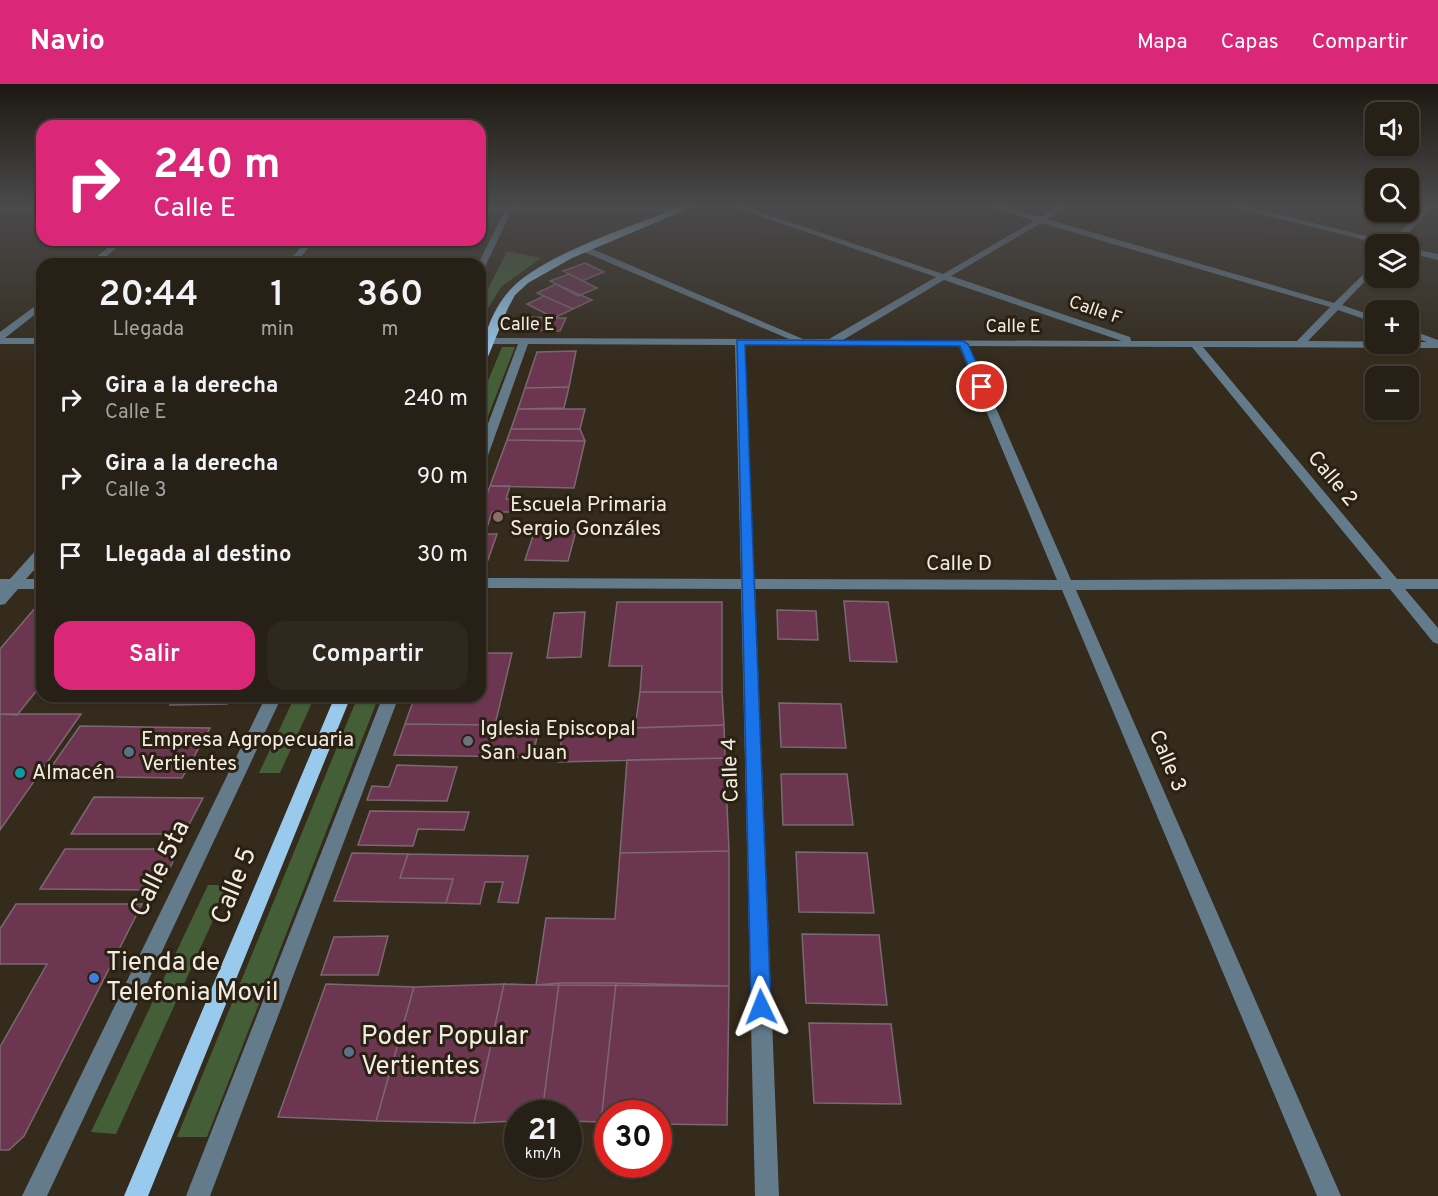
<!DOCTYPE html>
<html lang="es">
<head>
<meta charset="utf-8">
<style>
	:root { --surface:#272016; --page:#2f281f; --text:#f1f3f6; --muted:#a4a3a1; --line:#433e35; --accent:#db2777 }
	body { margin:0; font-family:Overpass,sans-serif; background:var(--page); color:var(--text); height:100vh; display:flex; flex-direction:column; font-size:22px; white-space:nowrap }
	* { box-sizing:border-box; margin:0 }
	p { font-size:20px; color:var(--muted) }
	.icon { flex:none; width:33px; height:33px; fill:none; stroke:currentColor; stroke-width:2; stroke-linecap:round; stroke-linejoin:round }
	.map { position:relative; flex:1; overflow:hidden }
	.side { position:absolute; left:36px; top:174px; width:450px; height:444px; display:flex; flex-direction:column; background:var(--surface); border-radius:18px; box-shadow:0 2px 4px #0004,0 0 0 2px var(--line) }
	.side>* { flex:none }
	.hud { position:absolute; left:36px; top:36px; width:450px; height:126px; border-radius:18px; box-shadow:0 2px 4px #0004,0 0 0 2px var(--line); background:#db2777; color:#fff; overflow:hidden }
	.fabs { position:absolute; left:1365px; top:18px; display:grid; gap:12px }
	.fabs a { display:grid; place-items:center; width:54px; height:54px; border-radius:12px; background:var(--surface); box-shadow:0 2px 4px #0004,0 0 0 2px var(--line); font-size:30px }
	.speed { position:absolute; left:504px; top:1016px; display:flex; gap:12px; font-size:30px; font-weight:700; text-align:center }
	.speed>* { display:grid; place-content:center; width:78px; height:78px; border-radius:50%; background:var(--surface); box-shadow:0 2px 4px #0004,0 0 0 2px var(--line); line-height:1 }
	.speed small { font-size:15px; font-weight:400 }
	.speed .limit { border:9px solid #d22; background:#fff; color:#111 }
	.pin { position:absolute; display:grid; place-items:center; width:51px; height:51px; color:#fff; margin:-26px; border:3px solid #fff; border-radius:50%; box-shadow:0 2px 6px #0007 }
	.me { position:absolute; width:66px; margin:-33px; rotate:358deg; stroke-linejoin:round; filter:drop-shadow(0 0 4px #0008) }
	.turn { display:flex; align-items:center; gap:21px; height:126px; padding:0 18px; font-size:27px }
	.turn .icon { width:78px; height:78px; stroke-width:2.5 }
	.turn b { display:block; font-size:42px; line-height:51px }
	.eta { display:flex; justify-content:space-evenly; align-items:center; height:102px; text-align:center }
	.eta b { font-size:36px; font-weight:600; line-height:42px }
	.cta { display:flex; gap:12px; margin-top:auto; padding:12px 18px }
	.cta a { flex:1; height:69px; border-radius:18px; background:var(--accent); color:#fff; font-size:24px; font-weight:600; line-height:69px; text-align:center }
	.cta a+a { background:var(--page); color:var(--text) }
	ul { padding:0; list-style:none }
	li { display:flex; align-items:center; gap:18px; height:78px; padding:0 18px }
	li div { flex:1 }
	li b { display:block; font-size:22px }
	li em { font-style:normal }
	header { display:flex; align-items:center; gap:36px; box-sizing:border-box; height:84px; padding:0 30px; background:var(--accent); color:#fff }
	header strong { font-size:28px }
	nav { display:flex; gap:33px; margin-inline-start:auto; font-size:21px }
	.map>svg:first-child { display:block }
	.green { fill:#445f38 }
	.building { fill:#6c3650; stroke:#7b6870; stroke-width:1.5 }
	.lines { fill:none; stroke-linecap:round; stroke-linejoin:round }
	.minor { fill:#647b8c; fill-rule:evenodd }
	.major { fill:#99caed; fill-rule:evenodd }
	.route { fill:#1a73e8; stroke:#114b97; stroke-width:1.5 }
	.education-dot { fill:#8d6e63; stroke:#2a2113; stroke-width:2 }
	.worship-dot { fill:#6b7280; stroke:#2a2113; stroke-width:2 }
	.service-dot { fill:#5c6f8a; stroke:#2a2113; stroke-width:2 }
	.culture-dot { fill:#0f9aa8; stroke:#2a2113; stroke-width:2 }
	.shop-dot { fill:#3f7fe0; stroke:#2a2113; stroke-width:2 }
	.labels { text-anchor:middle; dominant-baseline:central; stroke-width:6; stroke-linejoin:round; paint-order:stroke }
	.far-street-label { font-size:18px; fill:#f2ece3; stroke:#2a2113 }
	.street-label { font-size:21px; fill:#f2ece3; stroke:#2a2113 }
	.poi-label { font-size:21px; fill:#f2ece3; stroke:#2a2113; text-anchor:start }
	.near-street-label { font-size:26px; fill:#f2ece3; stroke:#2a2113 }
	.near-poi-label { font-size:26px; fill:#f2ece3; stroke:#2a2113; text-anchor:start }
</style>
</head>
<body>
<header>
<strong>Navio</strong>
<nav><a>Mapa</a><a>Capas</a><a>Compartir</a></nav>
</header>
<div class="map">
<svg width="1438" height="1112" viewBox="0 0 1438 1112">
	<rect width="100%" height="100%" fill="#342b1d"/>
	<path class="green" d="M507,167L541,174L501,203L480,237V221Z
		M502,263H515L480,353V316Z
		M295,612H315L280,689H259Z
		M358,612H379L207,1053H177Z
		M208,801H229L116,1050L91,1048Z"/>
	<path class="building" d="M585,179L604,188L582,197L563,187Z
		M569,190L597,204L578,212L550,197Z
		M556,200L592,216L573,225L537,209Z
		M544,212L573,225L554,234L527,220Z
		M528,233L554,234H566L560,247L521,246Z
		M576,267L569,303L525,304L537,268Z
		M569,303L564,324L518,325L525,304Z
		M518,325H585L580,345H511Z
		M511,345H580L585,357L507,356Z
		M507,356L585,357L574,404L490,402Z
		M490,402H510L506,415H521L517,428H492L485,450H497L488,476H480V430Z
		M535,446L576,447L568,477L525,476Z
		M844,517L888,518L897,578L850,577Z
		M617,518H722V608H640L642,582H609Z
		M36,523H42V600L17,631L0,630V565Z
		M777,526L816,527L818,556L778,555Z
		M585,528L581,573L547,574L554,529Z
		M480,569H512L495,641L405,640L415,612H480Z
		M640,608H722L724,641L635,644Z
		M175,612H231L227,620L170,621Z
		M779,619L841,620L846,664L781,663Z
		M0,630H81L0,746Z
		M405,640L495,641L539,642L533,673L394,671Z
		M724,641L725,674L558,678L563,646Z
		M80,642L210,644L182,694L45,692Z
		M725,674L729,767L620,769L627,676Z
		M397,681L457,683L447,717L367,716L372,702L389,703Z
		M781,690H847L853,741H783Z
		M94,713L203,714L184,750H71Z
		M370,727L469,728L464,746L418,745L413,762L358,761Z
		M65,765H179L159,806L40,805Z
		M729,767V902L536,901L546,834L615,835L620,769Z
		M796,768L867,769L874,829L799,828Z
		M352,769L408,770L400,794L453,795L446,819L334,817Z
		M408,770L528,772L518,819L498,818L503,798H485L480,820L446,819L453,795L400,794Z
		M16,820H142L24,1052L9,1066H0V963L47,880H0V845Z
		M802,850L879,851L887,921L806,919Z
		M388,852L378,891H321L334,853Z
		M559,899L542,1029H518V1037L474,1039L504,900L536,901Z
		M559,899H616L601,1038L568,1037V1029H542Z
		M616,899L729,902L727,1041L658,1040V1029H608V1039L601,1038Z
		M326,900L414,903L376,1037L278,1033Z
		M504,900L474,1039L376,1037L414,903Z
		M809,939L891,940L901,1020L814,1019Z"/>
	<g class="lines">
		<path class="minor" d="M507,121H515L513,124H680L684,126L680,128H511L484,185L480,188L478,180L504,128H480V124H506Z
			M728,121H740L943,190L1034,137L985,121H998L1040,133L1060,121H1070L1047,135L1334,219L1376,178V186L1342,221L1376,233V239L1338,226L1308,257L1427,258L1408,251V245L1438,256V264L1203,263L1397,495H1438V505H1405L1438,544V560L1433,558L1390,505L1076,506L1341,1112H1317L1062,506L755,505L779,1112H755L741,505L480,504V494L741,495L735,261L528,260L486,377L480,381V361L518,260H480V254L789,255L584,168V164H590L803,255H829L936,193ZM1041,139L1330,223L1297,257H1131L1130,253L951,192ZM944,196L1122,257L843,256ZM745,261L959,262L1057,496L754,495ZM969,262L1192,263L1382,495L1071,496Z
			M1226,121H1240L1391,158L1426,121H1434L1398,160H1380Z
			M0,124H42V128H0Z
			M117,156H126L97,180H88Z
			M307,156H315L295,180H286Z
			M1408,164L1438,170V176L1408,169Z
			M42,217V225L5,254H42V260H0V248Z
			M42,463V477L26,495H42V505H18L5,520L0,521V495H10L37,465Z
			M266,612H282L47,1112H22Z
			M383,612H399L210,1112H186Z"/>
		<path class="major" d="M686,121H697L572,174L528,199L515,211L508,224L485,280L480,283C480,259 492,226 509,207C540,171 640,139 686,121Z
			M335,612H351L148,1112H124Z"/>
	</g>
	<linearGradient id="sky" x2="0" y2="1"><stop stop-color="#1d1810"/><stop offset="0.44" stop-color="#4a4a4c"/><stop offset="1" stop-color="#4a4a4c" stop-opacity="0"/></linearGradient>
	<rect width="1438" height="277" fill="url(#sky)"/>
	<path class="route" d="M737,256L963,257L968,260L987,303L982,306L977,303L960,262L745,261L771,923L768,930L761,933L754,930L751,923Z"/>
	<circle class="education-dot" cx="498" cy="433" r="6"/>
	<circle class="worship-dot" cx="468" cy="657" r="6"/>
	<g class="service-dot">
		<circle cx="129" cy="668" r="6"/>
		<circle cx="349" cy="968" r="6"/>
	</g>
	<circle class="culture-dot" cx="20" cy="689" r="6"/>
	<circle class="shop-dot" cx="94" cy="894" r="6"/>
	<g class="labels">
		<g class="far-street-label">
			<text transform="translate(1095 227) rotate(19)">Calle F</text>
			<text x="527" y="241">Calle E</text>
			<text x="1013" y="243">Calle E</text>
		</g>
		<g class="street-label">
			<text transform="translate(1332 395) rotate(50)">Calle 2</text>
			<text x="959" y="480">Calle D</text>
			<text transform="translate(1167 677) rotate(67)">Calle 3</text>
			<text transform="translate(731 686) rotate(-92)">Calle 4</text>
		</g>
		<g class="poi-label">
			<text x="510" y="421">Escuela Primaria<tspan x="510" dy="24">Sergio Gonzáles</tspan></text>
			<text x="480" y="645">Iglesia Episcopal<tspan x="480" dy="24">San Juan</tspan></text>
			<text x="141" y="656">Empresa Agropecuaria<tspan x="141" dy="24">Vertientes</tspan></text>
			<text x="32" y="689">Almacén</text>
		</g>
		<g class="near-street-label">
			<text transform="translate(161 785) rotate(-64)">Calle 5ta</text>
			<text transform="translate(235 802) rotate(-68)">Calle 5</text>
		</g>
		<g class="near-poi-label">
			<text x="106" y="879">Tienda de<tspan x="106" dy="30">Telefonia Movil</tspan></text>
			<text x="361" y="953">Poder Popular<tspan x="361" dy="30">Vertientes</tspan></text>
		</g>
	</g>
</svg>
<div class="fabs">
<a><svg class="icon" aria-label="sound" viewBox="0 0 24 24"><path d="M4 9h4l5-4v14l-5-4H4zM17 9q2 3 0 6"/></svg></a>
<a><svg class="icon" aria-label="search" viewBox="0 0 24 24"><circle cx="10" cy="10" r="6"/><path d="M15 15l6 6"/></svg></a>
<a><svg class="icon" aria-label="layers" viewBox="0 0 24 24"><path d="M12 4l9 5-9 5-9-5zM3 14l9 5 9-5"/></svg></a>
<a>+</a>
<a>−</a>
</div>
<div class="speed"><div>21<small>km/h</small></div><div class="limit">30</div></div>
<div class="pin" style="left:982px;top:303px;background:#d93025"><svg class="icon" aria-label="arrive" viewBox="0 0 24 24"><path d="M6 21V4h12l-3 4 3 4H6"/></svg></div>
<svg class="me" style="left:761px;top:923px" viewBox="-20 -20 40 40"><path d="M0-17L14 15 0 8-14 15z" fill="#1a73e8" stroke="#fff" stroke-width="4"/></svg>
<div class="hud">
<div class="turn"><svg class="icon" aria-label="right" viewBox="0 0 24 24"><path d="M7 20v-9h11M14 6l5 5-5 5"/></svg><div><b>240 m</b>Calle E</div></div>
</div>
<section class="side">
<div class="eta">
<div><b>20:44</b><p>Llegada</p></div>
<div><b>1</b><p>min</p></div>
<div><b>360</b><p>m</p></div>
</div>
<ul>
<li><svg class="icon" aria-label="right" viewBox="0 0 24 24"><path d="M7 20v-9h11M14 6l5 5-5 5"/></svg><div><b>Gira a la derecha</b><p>Calle E</p></div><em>240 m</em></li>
<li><svg class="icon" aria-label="right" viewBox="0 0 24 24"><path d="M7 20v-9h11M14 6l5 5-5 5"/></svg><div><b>Gira a la derecha</b><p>Calle 3</p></div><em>90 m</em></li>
<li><svg class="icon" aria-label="arrive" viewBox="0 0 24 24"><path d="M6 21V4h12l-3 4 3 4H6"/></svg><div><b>Llegada al destino</b></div><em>30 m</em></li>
</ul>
<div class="cta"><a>Salir</a><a>Compartir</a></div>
</section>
</div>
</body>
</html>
